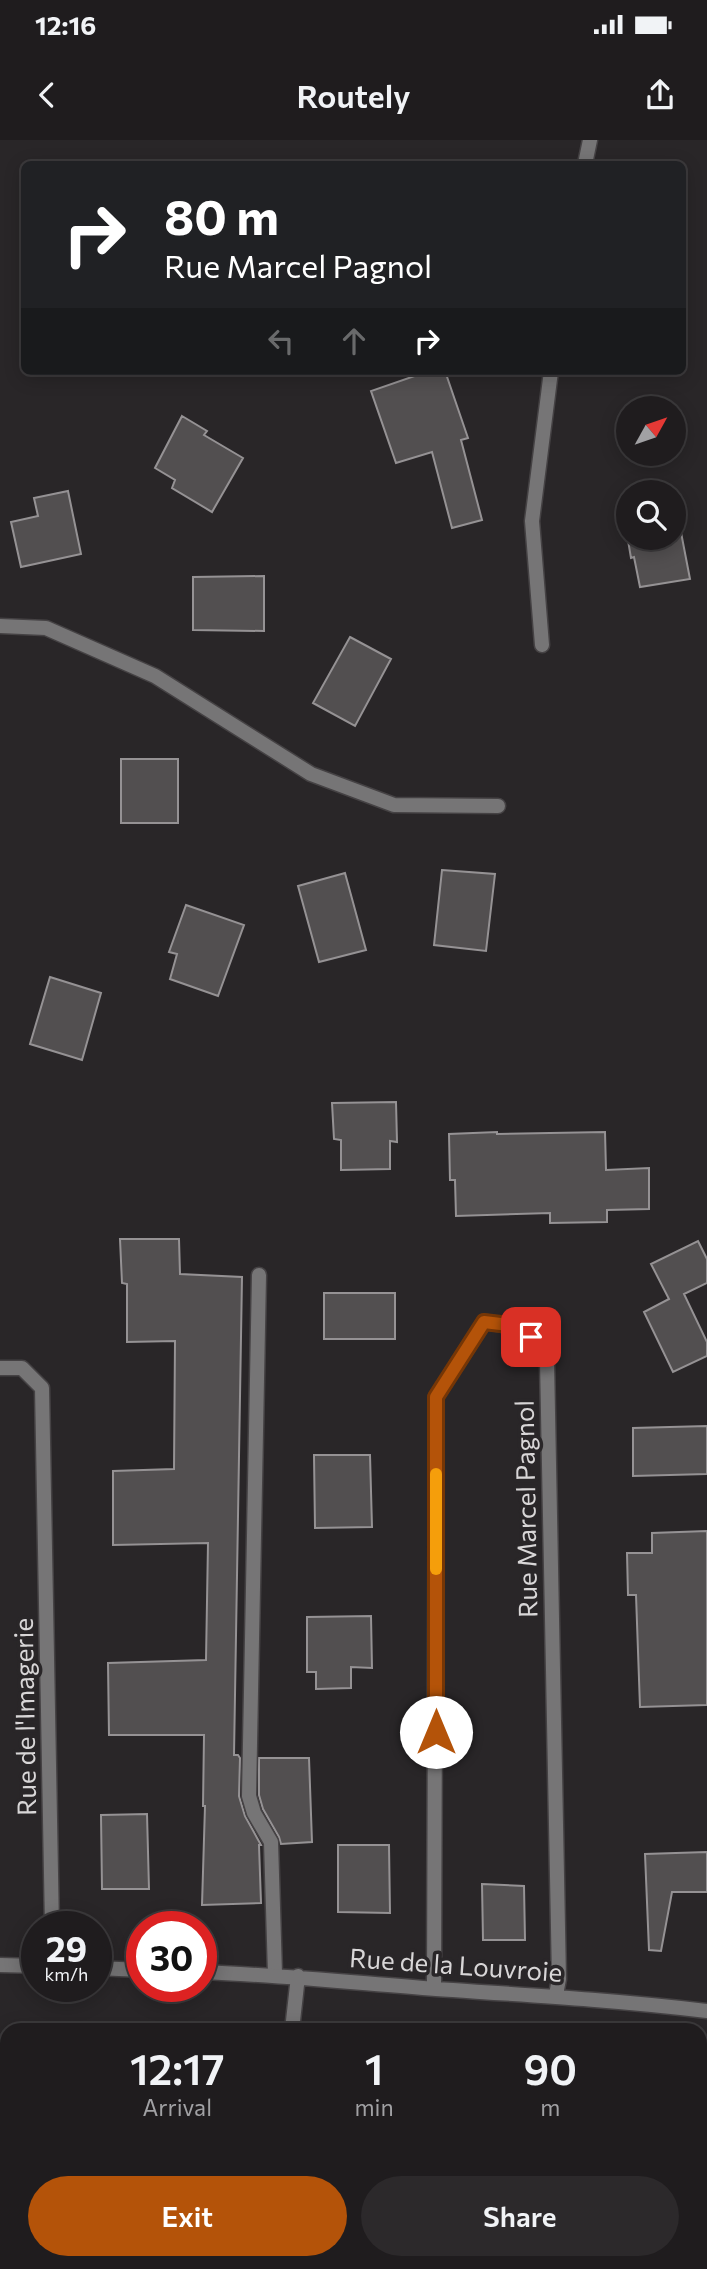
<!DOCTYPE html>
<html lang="en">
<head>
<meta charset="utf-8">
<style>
	:root { --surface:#1f1c1e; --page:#2c292b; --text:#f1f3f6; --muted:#a1a1a4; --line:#3c3a3c; --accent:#b45309 }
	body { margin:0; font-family:Commissioner,sans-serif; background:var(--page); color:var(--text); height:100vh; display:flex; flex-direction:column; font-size:26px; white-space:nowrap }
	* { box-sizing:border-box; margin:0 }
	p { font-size:23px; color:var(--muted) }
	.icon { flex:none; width:38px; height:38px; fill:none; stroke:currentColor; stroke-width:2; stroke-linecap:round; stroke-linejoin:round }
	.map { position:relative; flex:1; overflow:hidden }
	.drawer { position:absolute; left:0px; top:1883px; width:707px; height:247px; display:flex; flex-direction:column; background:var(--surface); border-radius:21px 21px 0 0; box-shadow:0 4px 18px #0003,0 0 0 2px var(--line) }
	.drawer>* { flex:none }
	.banner { position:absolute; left:21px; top:21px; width:665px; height:214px; border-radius:10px; box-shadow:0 4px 18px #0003,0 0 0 2px var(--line); background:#202124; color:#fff; overflow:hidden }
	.needle { width:46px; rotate:50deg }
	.controls { position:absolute; left:616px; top:256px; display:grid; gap:14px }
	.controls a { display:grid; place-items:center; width:70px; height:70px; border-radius:50%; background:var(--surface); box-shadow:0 4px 18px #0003,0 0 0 2px var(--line); font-size:35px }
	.speed { position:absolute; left:21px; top:1771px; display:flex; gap:14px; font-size:35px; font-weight:700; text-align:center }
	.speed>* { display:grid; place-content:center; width:91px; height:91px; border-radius:50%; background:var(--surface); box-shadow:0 4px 18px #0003,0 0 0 2px var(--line); line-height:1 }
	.speed small { font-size:18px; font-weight:400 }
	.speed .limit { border:10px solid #d22; background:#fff; color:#111 }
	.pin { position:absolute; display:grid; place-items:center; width:60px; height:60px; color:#fff; margin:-30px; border-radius:14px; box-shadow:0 4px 10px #0006 }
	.me { position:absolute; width:77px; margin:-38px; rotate:0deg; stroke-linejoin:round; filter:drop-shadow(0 0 5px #0008) }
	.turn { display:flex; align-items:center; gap:24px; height:147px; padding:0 28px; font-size:32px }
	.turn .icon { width:91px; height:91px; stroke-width:2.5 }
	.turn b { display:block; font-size:49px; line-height:60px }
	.lanes { display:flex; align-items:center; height:66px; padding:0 28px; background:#0003; justify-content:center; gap:35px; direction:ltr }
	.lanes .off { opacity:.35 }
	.eta { display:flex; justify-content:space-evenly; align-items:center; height:119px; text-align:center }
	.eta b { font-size:42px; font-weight:600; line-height:49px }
	.cta { display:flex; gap:14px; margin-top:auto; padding:14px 28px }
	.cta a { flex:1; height:80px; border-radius:42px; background:var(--accent); color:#fff; font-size:28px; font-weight:600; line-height:80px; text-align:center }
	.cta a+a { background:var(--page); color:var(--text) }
	.status { display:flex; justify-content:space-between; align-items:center; height:49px; padding:0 35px; background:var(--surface); direction:ltr }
	.status svg { height:19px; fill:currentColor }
	header { display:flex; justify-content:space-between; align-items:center; height:91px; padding:0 28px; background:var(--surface); font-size:32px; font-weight:600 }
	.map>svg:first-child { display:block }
	.building { fill:#524f50; stroke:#959294; stroke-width:2 }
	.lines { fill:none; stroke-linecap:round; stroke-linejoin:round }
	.service-casing { stroke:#454244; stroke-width:17 }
	.minor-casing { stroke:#454244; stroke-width:17 }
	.service { stroke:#767576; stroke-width:14 }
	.minor { stroke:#767576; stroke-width:14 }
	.route-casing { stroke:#753606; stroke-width:18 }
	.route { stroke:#b45309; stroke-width:12 }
	.slow { stroke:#f59e0b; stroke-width:12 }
	.labels { text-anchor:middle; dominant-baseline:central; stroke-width:7; stroke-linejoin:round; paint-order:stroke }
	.street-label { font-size:26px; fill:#d8d6d7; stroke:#292628 }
</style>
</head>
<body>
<div class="status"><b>12:16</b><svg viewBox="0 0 49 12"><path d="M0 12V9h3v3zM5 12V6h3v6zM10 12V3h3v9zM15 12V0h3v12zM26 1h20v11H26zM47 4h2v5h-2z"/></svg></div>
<header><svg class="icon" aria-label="back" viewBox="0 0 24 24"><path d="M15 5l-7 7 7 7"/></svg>Routely<svg class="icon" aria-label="share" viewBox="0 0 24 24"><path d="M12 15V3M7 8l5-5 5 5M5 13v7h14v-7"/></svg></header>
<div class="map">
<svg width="707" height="2129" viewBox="0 0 707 2129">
	<rect width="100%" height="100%" fill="#292628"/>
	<path class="building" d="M429,231H445L468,298L461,300L482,380L452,388L432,312L396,323L371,251Z
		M182,276L207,291L204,295L243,318L212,372L172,348L175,340L155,328Z
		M68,351L81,414L21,427L11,382L38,376L34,358Z
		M674,356L690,439L640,447L634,417L631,418L622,365L628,364V397H674Z
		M264,436V491L193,490V437Z
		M350,497L391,519L355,586L313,563Z
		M121,619H178V683H121Z
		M442,730L495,734L486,811L434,805Z
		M345,733L366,810L319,822L298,746Z
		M186,765L244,785L218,856L170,839L177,814L169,812Z
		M50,837L101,853L82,920L30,904Z
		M396,962L397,1002L390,1001V1029L341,1030V1000L334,999L332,963Z
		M497,992V994L605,992L606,1030L649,1028V1069L607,1070V1082L550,1083V1073L456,1076L455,1040H450L449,994Z
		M120,1099H179L180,1134L242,1137L234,1615H238L240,1618L239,1656L245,1676L261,1705H259L261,1763L202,1765L205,1666H203L204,1595H109L108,1523L206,1520L208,1403L113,1405V1331L174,1329L175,1201L127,1202V1144L122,1143Z
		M698,1101L707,1119V1143L684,1154L707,1202V1216L673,1232L644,1172L669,1159L651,1124Z
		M324,1153H395V1199H324Z
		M707,1286V1334L633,1336V1288Z
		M314,1315H370L372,1387L315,1388Z
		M707,1391V1565L640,1567L636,1455H628L627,1413H652V1393Z
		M371,1476L372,1528L351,1527V1548L316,1549V1532H307V1477Z
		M259,1618H309L312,1702L281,1704L279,1697L263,1669L259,1655Z
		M147,1674L149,1749H102L101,1675Z
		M338,1705H389L390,1773L338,1772Z
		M707,1712V1752H672L661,1811L649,1810L645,1714Z
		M482,1744L524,1746L525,1800H483Z"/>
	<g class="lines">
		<defs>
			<path id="service" d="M585,24L590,0
				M542,505L532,381L551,231
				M259,1135L249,1656L254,1673L271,1702L275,1834"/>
			<path id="minor" d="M0,486L46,488L155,536L311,634L394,665L498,666
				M0,1228H22L42,1248L52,1787
				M0,1825L37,1826
				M96,1828L142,1830
				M201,1832C280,1835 357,1843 436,1849C526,1855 617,1860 707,1871
				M434,1849L436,1257L484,1182C520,1186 527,1191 547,1221L559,1839L556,1855
				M292,1890L298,1836
				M700,2070L707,2071
				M152,2129L157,2123
				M346,2129V2123
				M621,2129L622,2123"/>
		</defs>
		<use href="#service" class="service-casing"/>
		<use href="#minor" class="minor-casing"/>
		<use href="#service" class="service"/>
		<use href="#minor" class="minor"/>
	</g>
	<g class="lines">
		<defs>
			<path id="route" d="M436,1592V1257L484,1182L509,1185L531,1197"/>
		</defs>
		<use href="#route" class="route-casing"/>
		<use href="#route" class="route"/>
		<path class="slow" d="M436,1429V1334"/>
	</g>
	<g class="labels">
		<g class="street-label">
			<text transform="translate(525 1369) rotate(-91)">Rue Marcel Pagnol</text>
			<text transform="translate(24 1577) rotate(-91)">Rue de l'Imagerie</text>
			<text transform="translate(456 1824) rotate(4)">Rue de la Louvroie</text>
		</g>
	</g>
</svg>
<div class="controls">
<a><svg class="needle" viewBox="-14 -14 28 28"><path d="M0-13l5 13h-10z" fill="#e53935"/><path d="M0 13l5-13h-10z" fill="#a1a1a4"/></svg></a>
<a><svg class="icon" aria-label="search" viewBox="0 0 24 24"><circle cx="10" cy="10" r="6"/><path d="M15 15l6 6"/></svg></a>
</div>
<div class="speed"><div>29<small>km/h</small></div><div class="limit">30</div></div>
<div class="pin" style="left:531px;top:1197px;background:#d93025"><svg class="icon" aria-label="arrive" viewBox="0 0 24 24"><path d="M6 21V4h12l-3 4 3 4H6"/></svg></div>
<svg class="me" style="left:436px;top:1592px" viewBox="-20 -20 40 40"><circle r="19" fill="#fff"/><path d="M0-13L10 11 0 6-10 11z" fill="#b45309"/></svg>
<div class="banner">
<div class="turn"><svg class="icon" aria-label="right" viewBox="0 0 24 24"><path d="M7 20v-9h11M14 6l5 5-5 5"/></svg><div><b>80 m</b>Rue Marcel Pagnol</div></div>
<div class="lanes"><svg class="icon off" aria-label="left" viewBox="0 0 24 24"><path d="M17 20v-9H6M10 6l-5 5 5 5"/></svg><svg class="icon off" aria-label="ahead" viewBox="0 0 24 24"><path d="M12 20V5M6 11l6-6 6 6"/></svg><svg class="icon" aria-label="right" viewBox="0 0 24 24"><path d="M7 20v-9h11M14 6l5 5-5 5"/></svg></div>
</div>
<section class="drawer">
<div class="eta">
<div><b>12:17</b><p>Arrival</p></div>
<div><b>1</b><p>min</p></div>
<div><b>90</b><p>m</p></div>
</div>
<div class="cta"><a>Exit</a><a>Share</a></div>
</section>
</div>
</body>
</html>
